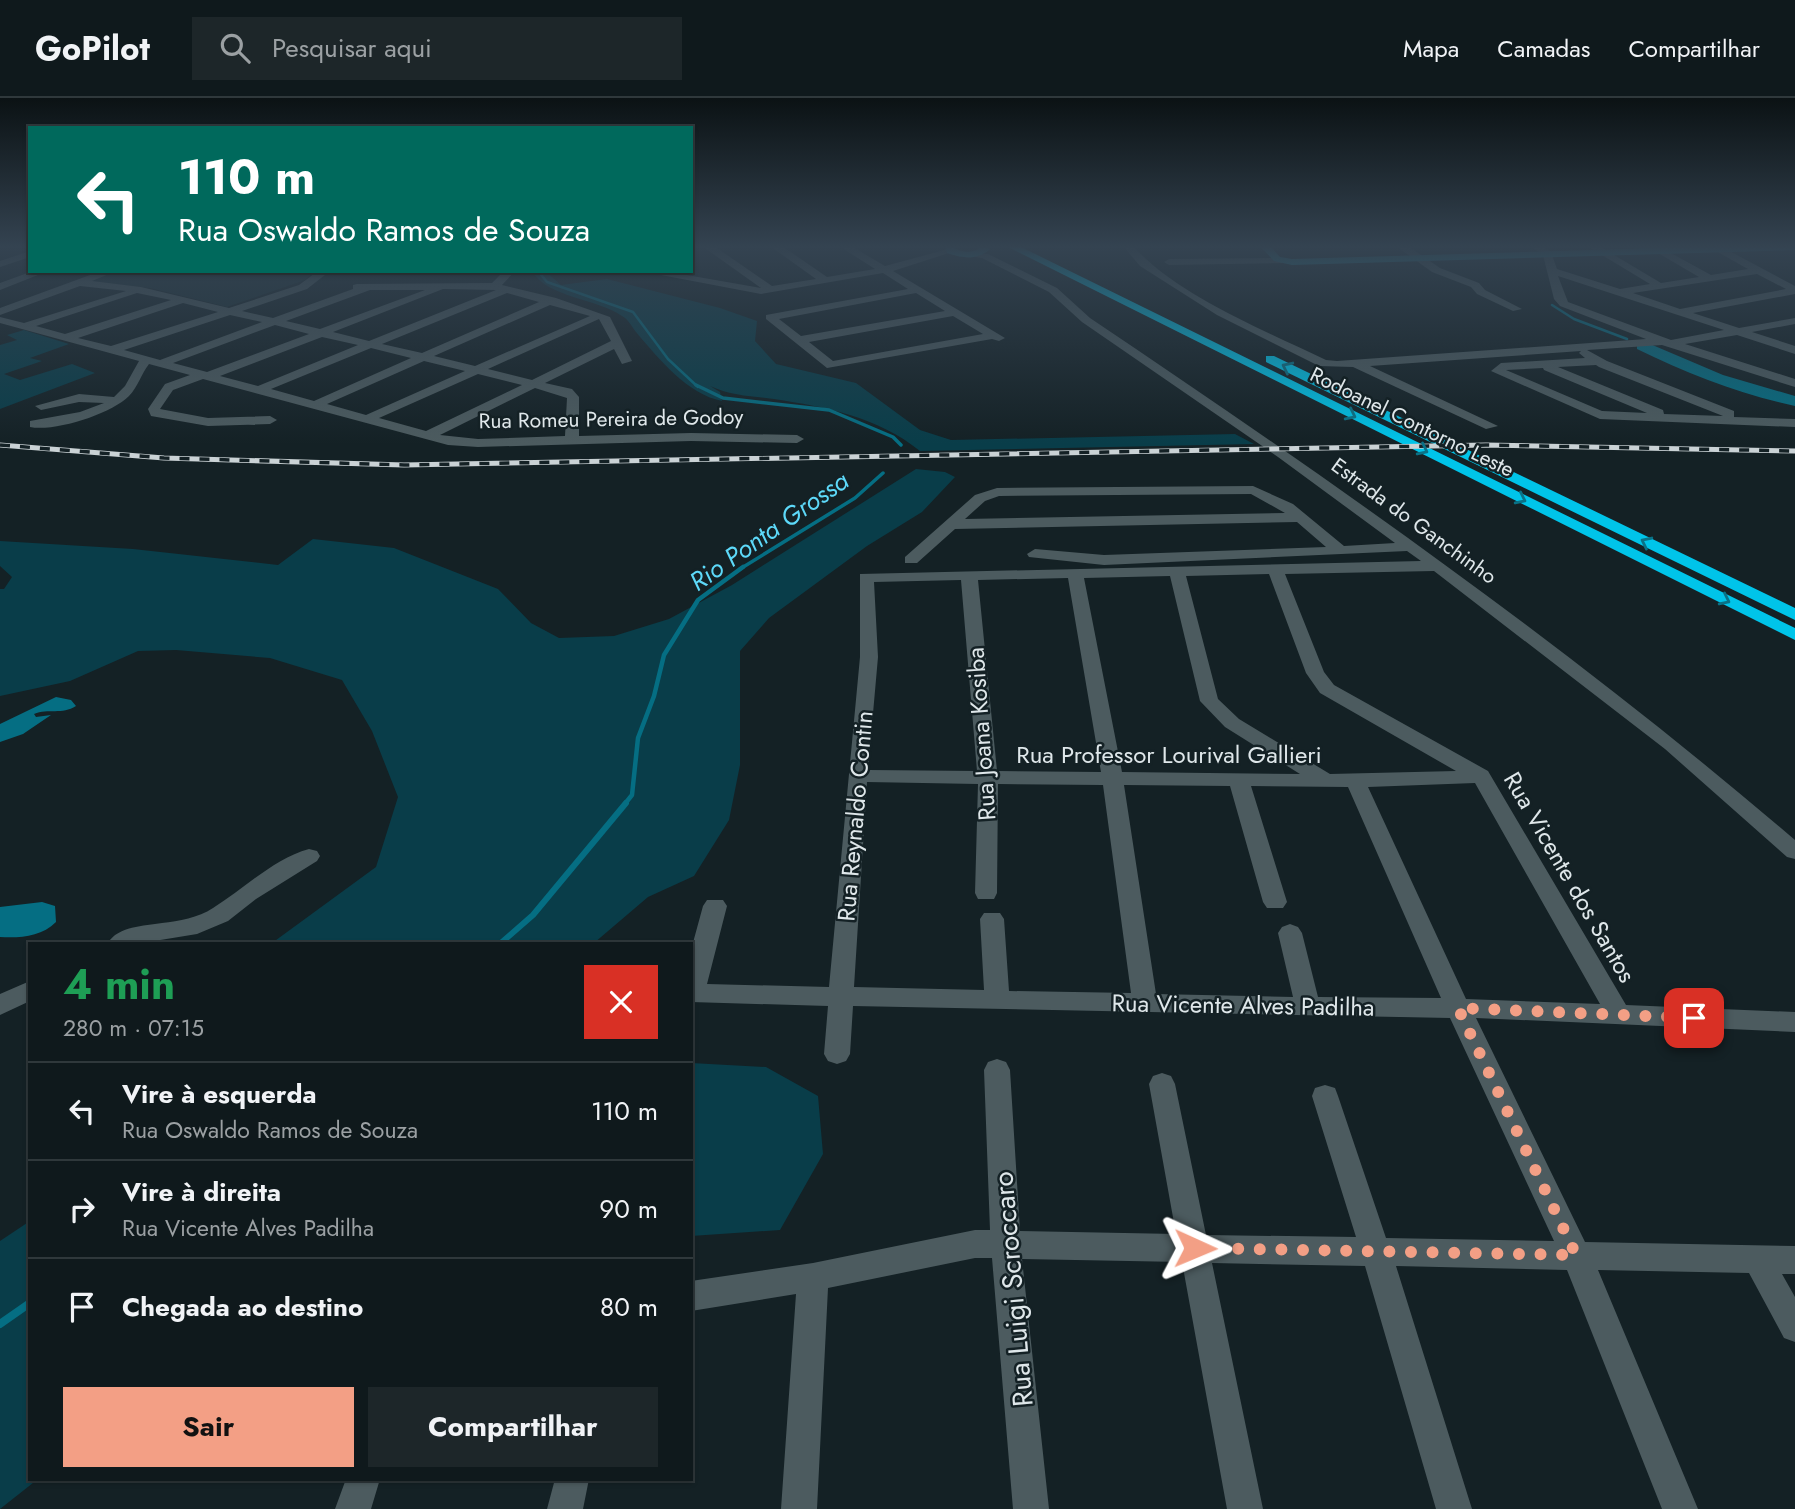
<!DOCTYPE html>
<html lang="pt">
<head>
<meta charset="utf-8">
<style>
	:root { --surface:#0f191c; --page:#1d2629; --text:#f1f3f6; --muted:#9ba0a3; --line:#2f383b; --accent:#f39f85 }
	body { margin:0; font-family:Jost,sans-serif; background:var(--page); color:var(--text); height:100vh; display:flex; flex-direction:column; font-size:26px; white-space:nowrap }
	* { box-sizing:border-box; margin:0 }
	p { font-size:23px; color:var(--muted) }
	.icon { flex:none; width:38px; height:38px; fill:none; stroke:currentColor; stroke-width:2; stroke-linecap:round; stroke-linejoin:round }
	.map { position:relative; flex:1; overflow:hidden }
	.side { position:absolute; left:28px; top:844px; width:665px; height:539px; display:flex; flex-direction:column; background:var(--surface); border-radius:0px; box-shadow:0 2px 5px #0004,0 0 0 2px var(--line) }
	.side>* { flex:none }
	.guide { position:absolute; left:28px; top:28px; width:665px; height:147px; border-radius:0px; box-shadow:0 2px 5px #0004,0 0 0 2px var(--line); background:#00695c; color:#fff; overflow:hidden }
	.pin { position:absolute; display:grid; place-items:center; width:60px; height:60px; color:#fff; margin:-30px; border-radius:14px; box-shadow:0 4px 10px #0006 }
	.me { position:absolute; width:77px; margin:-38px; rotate:91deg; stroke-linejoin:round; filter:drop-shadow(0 0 5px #0008) }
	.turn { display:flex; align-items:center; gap:24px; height:147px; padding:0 35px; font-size:32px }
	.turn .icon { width:91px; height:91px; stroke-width:2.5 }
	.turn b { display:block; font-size:49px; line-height:60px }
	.round { display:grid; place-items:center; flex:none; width:74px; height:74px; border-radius:0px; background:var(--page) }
	.summary { display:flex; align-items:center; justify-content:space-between; height:119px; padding:0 35px }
	h1 { font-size:42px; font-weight:700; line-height:52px; color:#1e9e55 }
	.cta { display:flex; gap:14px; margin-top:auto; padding:14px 35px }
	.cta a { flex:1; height:80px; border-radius:0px; background:var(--accent); color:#111; font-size:28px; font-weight:700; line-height:80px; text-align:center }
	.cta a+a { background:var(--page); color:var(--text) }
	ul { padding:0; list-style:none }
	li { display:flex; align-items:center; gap:21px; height:98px; padding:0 35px; border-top:2px solid var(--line) }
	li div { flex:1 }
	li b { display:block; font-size:26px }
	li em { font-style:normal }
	header { display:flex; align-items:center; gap:42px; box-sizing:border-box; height:98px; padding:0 35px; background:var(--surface); border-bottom:2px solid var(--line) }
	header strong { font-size:33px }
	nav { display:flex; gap:38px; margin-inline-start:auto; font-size:24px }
	.search { width:490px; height:63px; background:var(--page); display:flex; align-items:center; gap:18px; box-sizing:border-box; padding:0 24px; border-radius:0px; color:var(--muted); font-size:26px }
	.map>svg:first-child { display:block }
	.built { fill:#192e34 }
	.green { fill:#093d49 }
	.water { fill:#056e83 }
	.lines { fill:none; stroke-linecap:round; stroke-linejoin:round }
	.stream-far4 { stroke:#056e83; stroke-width:2.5 }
	.stream-far3 { stroke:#056e83; stroke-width:3.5 }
	.stream-far2 { stroke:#056e83; stroke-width:4.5 }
	.stream-far1 { stroke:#056e83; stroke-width:6 }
	.stream { stroke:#056e83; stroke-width:8 }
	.river { fill:#056e83; fill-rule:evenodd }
	.minor { fill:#4c5b5f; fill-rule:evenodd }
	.major { fill:#1e9ab2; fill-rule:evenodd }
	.highway { fill:#00c4e9; fill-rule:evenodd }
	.rail-casing { stroke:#cad2d5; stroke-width:5 }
	.rail { stroke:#142125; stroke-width:3.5; stroke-dasharray:10; stroke-linecap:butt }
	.oneway { stroke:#0a7287 }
	.route { stroke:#f39f85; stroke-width:12; stroke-dasharray:0 21.6 }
	.labels { text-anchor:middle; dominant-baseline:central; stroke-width:5; stroke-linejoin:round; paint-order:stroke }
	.far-street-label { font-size:21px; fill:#dfe7ea; stroke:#142125 }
	.street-label { font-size:24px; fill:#dfe7ea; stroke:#142125 }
	.water-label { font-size:26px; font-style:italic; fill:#5dd9f9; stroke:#142125 }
	.near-street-label { font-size:28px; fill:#dfe7ea; stroke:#142125 }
</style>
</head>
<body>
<header>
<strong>GoPilot</strong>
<div class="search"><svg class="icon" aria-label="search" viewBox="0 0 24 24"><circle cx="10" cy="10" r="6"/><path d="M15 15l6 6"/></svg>Pesquisar aqui</div>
<nav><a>Mapa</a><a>Camadas</a><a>Compartilhar</a></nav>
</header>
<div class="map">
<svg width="1795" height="1411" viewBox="0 0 1795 1411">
	<rect width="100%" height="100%" fill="#142125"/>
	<path class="built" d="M116,173H315L305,182L227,209L150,190L89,183Z"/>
	<path class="green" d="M532,173H545L561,187L607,181L720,210L757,223L755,243L776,266L856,285L920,332L951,342L1235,336L1254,346L920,353C878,319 826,309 774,301C751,298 732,298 710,288L720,294L722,303C687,296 659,261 636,234C631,228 629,222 622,218C596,200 548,200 532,173Z
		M24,232L69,246L30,260L42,263L4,276L20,282L72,266L95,275L0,311V247L17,242L7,237Z
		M916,371L945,374L955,379L922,414L867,448L769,520L740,553V667L729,722L694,778L648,799L594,845H272L376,769L398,699L372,633L342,582L270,560L176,552L138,553L70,583L0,598V491H4L12,479L0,468V443L133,451L278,467L313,441L394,450L498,491L531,525L559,540L614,538L669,521L732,487Z
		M691,965L766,969L818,998L823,1056L780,1132L691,1138Z
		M30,1123V1381H38L0,1411V1143Z"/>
	<path class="water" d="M56,599L71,602L76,608C62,617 48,610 34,616L36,619L51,617L23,636L0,644V626Z
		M42,804L55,808L56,824C41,839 20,840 0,839V809Z"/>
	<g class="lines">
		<path class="stream-far4" d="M538,173L547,184L633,214L668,261L698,289
			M1552,207L1574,221L1627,241"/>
		<path class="stream-far3" d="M696,287L723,300L829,312L893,339L901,347
			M740,471L855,400L883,375"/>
		<path class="stream-far2" d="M624,707L632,697L638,640L654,598L664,557L698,502L743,469"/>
		<path class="stream-far1" d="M501,845L533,817L626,705"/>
		<path class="stream" d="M0,1226L30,1205"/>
		<path class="river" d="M1643,243L1723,277L1795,298V308C1740,296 1688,276 1637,251V245Z"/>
		<path class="minor" d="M702,148H714L772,188L816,181L770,148H782L827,179L875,171L839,148H851L885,168L952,150V154L893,173L1005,240L999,243L992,241L827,270L766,221V217L908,191L883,175L761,196L640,173H664L761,190ZM916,195L945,213L801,238L779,221ZM953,218L983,236L833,263L809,244Z
			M1123,148H1133C1178,198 1266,233 1326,262L1337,263L1646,241L1560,208L1554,201L1543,157L1530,148H1542L1551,154L1557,171L1620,191L1650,186L1587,148H1599L1661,185L1699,179L1646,148H1658L1711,177L1748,171L1707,148H1720L1795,188V196L1693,215L1739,230L1795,220V226L1752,234L1795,248V256L1737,237L1685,246L1795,281V289L1662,247L1587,252L1607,263L1734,313V319L1795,321V329L1600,321L1491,273L1501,265L1585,260L1579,255L1581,253L1370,268L1498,328L1486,331L1353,269L1319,268L1217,217L1140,168ZM1757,176L1786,191L1680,211L1633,195ZM1558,178L1724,232L1671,242L1568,204ZM1596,267L1599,269L1723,318L1664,316L1663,312L1558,269ZM1543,270L1544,272L1647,315L1602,313L1506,272Z
			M1396,148H1408L1440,170L1479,185L1485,192L1522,211L1513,213L1477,196L1471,189L1432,174Z
			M30,153V159L0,169V163Z
			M970,154L988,156L1057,190L1090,220C1333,383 1572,551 1795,742V761L1787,759L1665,651L1434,473L1285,476L1324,574L1334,587L1488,673L1626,907L1795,914V934L1476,920L1585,1144L1795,1148V1176H1782L1795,1199V1244L1784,1240L1749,1175L1598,1172L1698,1411H1662L1567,1172L1396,1168L1472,1411H1436L1365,1168L1212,1165L1263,1411H1227L1182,1164L1022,1161L1049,1411H1013L992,1160H975L828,1190L817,1411H781L796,1196L691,1213V1183L813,1165L975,1132H990L984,972L988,964L997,961L1006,964L1010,972L1020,1133L1176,1136L1149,986L1153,978L1162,975L1171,978L1175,986L1206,1137L1356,1139L1312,998L1315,990L1325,987L1335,990L1338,998L1386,1140L1554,1143L1450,920L853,908L850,956L846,963L837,966L828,963L824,956L828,908L691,904V852L703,808L707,802H723L727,808L707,886L829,889L860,559V476L1421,463L1407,453L1104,467L1029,459L1027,456L1035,451L1104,457L1326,449L1297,424L955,431L917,465H905V459L975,397L997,390L1253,388L1293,406L1344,448L1395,445L1278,359L1082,224L1049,194L982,160L970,158ZM1251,396L1285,415L965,421L985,403L999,398ZM1269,476L1306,575L1320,595L1456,673L1330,676L1239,621L1218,601L1186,478ZM1170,478L1200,603L1225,629L1300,676L1122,674L1084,480ZM1068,480L1101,674L997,673L978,482ZM961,482L977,673L868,672L878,559L874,484ZM867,684L978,686L975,795L978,801H994L997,795L998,686L1103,687L1131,895L1009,893L1004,821L1000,815H984L980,821L984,892L854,889ZM1475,685L1600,906L1466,901L1368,689ZM1124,687L1230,688L1263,804L1267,810H1283L1287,804L1251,688L1348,689L1441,900L1318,899L1302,835L1298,829L1290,826L1282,829L1278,835L1293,899L1156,896Z
			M1284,160L1287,165L1169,167L1164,164L1169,161Z
			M33,173H48L0,192V185Z
			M101,173H116L92,183L141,189L229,210L299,187L318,173H330L307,191L242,213L273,220L353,191V187L357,186L492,185L504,173H515L502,187L556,200L610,219L632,263L622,266L614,251L545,285L572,291L579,299V338L691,335L797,337L804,341L797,345L691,343L478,349L448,347L203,281L173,292L160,311L208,320L270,318L277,322L270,326L208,328L151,318L148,311L165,286L190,277L149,266C141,276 138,289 129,298C111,316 55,334 30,329V323L80,314L104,305L79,304L41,312L35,308L79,296L114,299L125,288L139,263L0,225V219L24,225L126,193L80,188L0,217V210ZM443,191L496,192L369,243L333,234ZM370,192H425L320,231L286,223ZM137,195L171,202L65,236L36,228ZM507,195L539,204L422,255L382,246ZM183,205L218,214L111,248L78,240ZM550,207L590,218L475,268L434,258ZM230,217L262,224L160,262L124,252ZM599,221L611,243L532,282L488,271ZM275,227L309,236L207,274L173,265ZM322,239L358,247L258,288L220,278ZM371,250L411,260L314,303L271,291ZM424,263L465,273L366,317L327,306ZM478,276L522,287L426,333L379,320ZM535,290L567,300L565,338L478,341L440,337Z
			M309,751L317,753L320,758L317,763L256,801L228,823L197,836L142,845H108C118,828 144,828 162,825C179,823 198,820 213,810C244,791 273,761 309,751Z
			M30,883V903L0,917V896Z
			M346,1381H380L371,1411H335Z
			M555,1381H589L583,1411H547Z"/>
		<path class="major" d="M945,148H955V151C963,154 971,155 979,151L977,148L990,151C977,163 962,160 947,155Z
			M1260,148H1270L1280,159L1292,161L1726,148H1795V152L1292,167L1274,163Z"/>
		<path class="highway" d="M1006,148H1019L1795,530V542Z
			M1266,258H1274L1795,510V522L1266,264Z"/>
		<defs>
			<path id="rail" d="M0,347L164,360L404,367L1486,347L1795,353"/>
		</defs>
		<use href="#rail" class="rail-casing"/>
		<use href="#rail" class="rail"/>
	</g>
	<defs><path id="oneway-chevron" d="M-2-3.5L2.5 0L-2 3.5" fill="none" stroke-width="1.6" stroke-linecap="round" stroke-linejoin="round" transform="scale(1.75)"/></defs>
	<g class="oneway">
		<use href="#oneway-chevron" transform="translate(1287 269) rotate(-154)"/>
		<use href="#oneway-chevron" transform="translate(1351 317) rotate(26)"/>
		<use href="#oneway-chevron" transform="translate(1423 352) rotate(26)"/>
		<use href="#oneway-chevron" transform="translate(1521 401) rotate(26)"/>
		<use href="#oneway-chevron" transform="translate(1646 444) rotate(-154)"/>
		<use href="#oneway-chevron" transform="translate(1725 502) rotate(26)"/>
	</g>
	<linearGradient id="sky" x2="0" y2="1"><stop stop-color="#0b1214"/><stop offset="0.43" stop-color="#344351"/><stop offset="1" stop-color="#344351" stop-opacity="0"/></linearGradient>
	<rect width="1795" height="346" fill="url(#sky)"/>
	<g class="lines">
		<path class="route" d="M1195,1150L1576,1157L1458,910L1694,920"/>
	</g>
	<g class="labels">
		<g class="far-street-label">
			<text transform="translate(611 321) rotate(-1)">Rua Romeu Pereira de Godoy</text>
			<text transform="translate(1412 324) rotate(26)">Rodoanel Contorno Leste</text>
			<text transform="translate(1414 423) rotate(36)">Estrada do Ganchinho</text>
		</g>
		<g class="street-label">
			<text transform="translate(981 636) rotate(-94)">Rua Joana Kosiba</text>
			<text x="1169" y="656">Rua Professor Lourival Gallieri</text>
			<text transform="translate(855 718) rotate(-85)">Rua Reynaldo Contin</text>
			<text transform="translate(1570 779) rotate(60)">Rua Vicente dos Santos</text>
			<text transform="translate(1243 907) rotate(1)">Rua Vicente Alves Padilha</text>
		</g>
		<g class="water-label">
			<text transform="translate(769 433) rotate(-35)">Rio Ponta Grossa</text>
		</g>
		<g class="near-street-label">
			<text transform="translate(1013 1191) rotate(-95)">Rua Luigi Scroccaro</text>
		</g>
	</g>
</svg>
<div class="pin" style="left:1694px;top:920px;background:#d93025"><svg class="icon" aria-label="arrive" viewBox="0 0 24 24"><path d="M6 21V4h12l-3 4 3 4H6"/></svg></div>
<svg class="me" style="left:1195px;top:1150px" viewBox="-20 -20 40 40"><path d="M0-17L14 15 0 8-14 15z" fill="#f39f85" stroke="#fff" stroke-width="4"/></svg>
<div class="guide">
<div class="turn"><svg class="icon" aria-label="left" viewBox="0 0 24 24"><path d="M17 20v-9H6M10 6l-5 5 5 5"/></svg><div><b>110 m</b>Rua Oswaldo Ramos de Souza</div></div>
</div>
<section class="side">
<div class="summary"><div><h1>4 min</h1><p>280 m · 07:15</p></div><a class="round" style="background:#d93025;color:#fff"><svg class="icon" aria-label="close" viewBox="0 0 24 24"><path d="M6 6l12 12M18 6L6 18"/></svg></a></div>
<ul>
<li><svg class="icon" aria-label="left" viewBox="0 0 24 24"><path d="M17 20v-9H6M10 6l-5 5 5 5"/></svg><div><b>Vire à esquerda</b><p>Rua Oswaldo Ramos de Souza</p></div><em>110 m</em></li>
<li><svg class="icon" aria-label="right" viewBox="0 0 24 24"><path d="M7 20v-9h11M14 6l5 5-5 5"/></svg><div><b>Vire à direita</b><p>Rua Vicente Alves Padilha</p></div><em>90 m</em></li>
<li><svg class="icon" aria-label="arrive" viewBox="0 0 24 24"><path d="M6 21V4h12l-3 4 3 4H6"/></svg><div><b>Chegada ao destino</b></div><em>80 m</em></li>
</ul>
<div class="cta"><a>Sair</a><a>Compartilhar</a></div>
</section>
</div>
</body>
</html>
